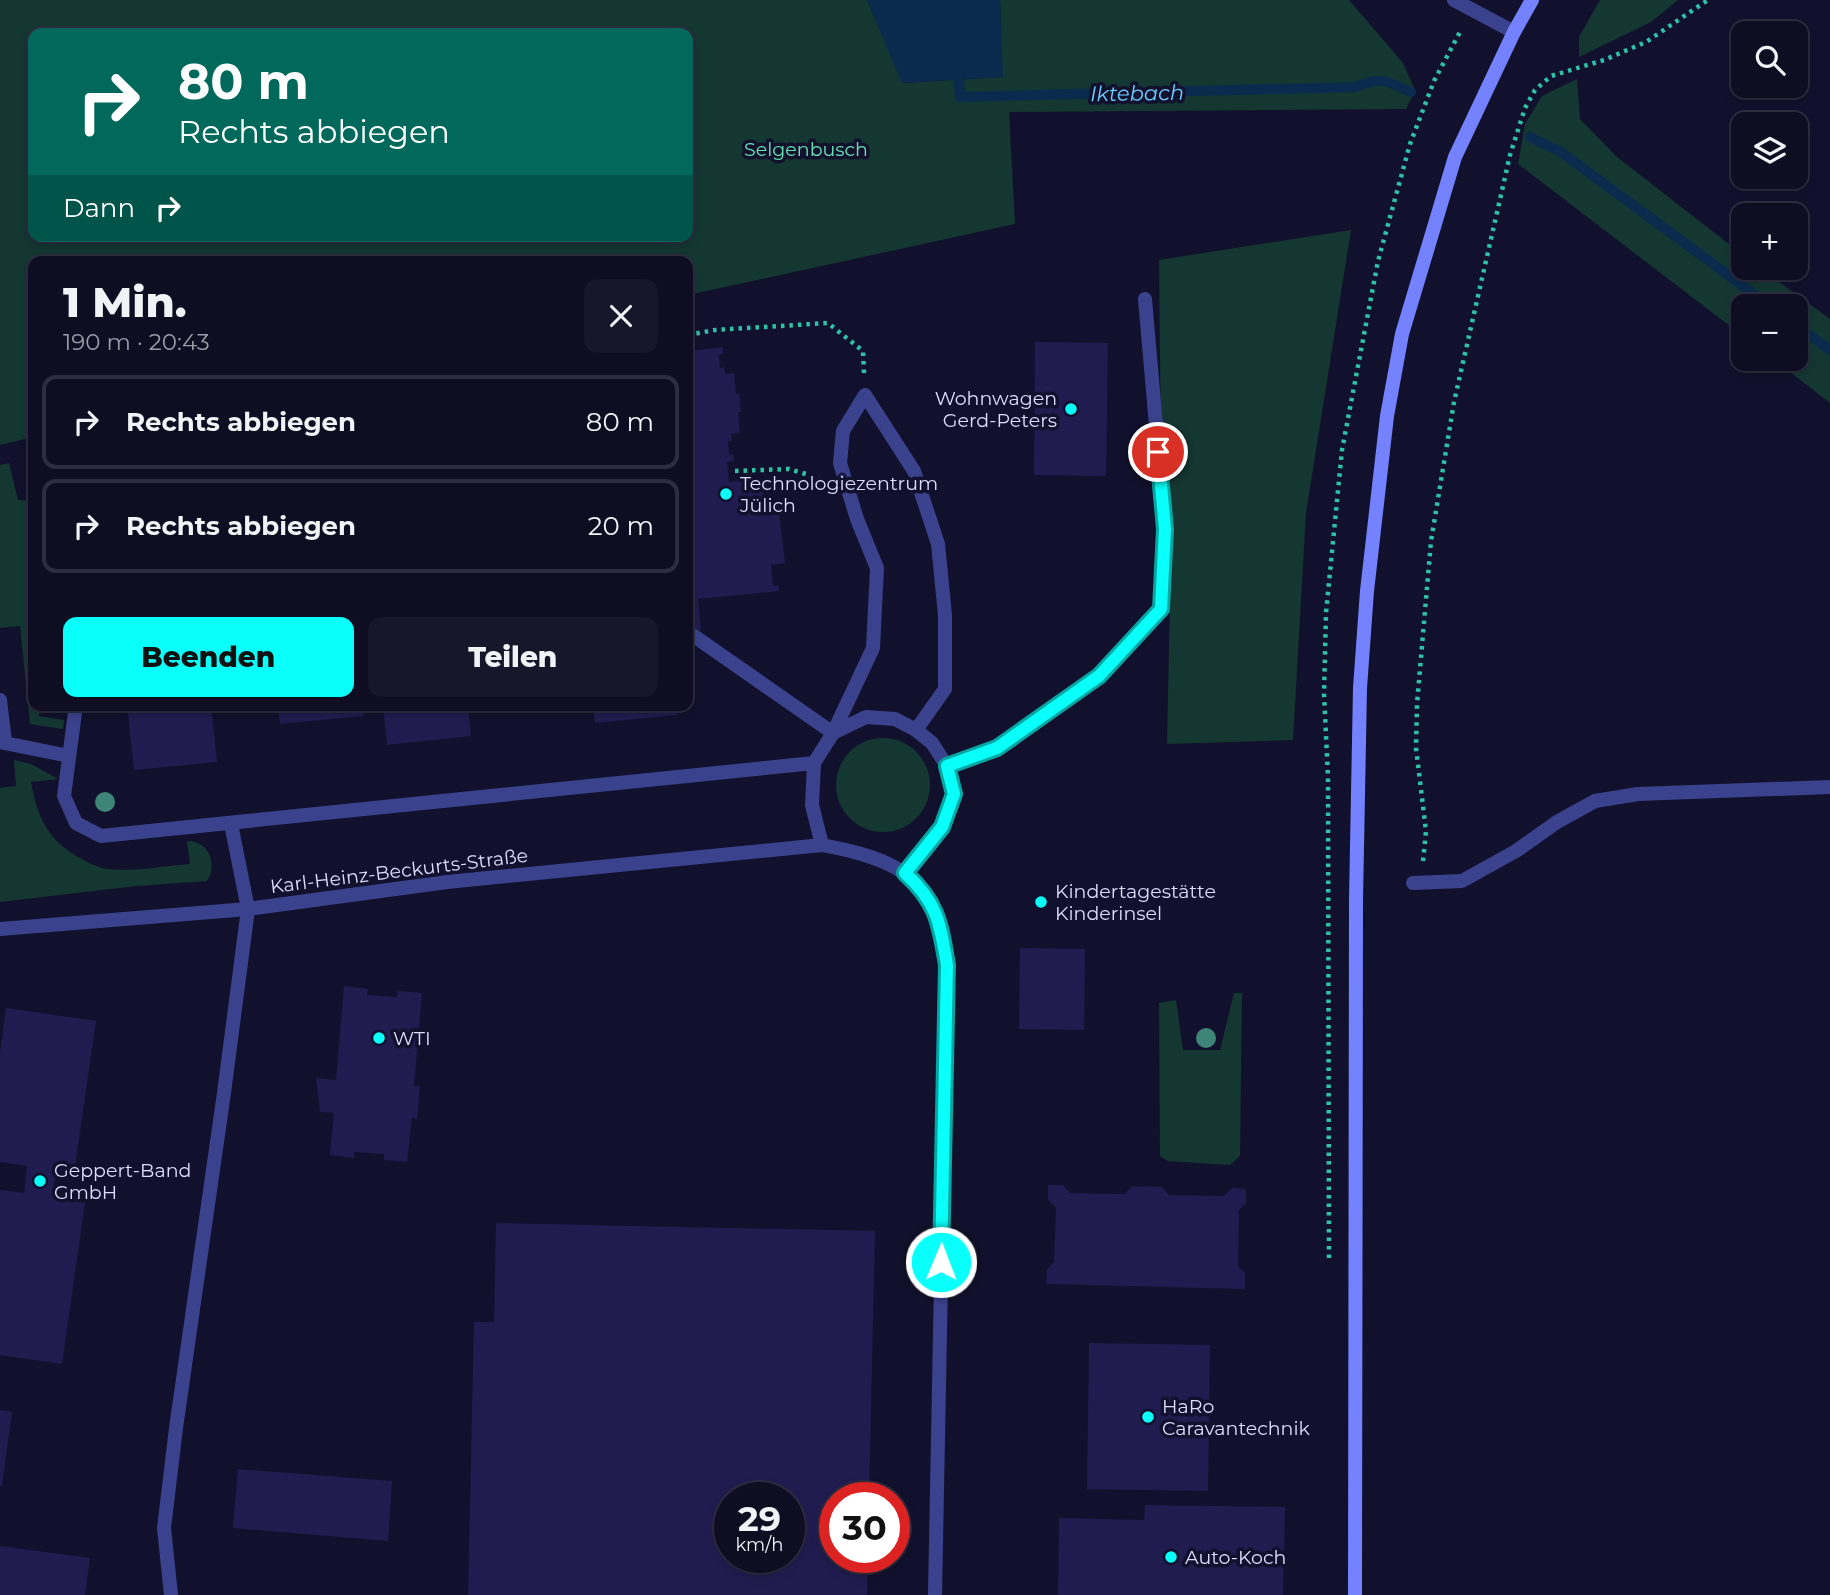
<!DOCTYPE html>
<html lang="de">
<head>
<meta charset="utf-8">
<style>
	:root { --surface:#0e0d22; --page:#17162a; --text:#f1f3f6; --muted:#9b9ca5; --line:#2e2d40; --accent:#09fff9 }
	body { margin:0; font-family:Montserrat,sans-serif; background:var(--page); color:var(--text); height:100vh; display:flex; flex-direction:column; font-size:26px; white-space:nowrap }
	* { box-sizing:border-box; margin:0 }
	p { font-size:23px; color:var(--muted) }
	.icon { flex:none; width:38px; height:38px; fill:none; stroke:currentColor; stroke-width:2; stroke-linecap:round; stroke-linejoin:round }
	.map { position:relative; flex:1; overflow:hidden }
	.side { position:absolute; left:28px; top:256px; width:665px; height:455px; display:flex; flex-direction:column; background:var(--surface); border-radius:14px; box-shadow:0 4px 10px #0003,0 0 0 2px var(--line) }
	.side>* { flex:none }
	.guide { position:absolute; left:28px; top:28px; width:665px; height:214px; border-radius:14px; box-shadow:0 4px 10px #0003,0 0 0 2px var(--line); background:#00695c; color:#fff; overflow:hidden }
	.fabs { position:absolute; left:1731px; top:21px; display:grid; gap:14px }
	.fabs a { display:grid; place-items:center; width:77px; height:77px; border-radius:14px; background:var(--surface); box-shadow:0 4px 10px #0003,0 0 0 2px var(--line); font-size:35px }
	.speed { position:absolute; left:714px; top:1482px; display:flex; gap:14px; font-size:35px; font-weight:700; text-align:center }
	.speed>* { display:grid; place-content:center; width:91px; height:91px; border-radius:50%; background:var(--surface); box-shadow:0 4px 10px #0003,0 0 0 2px var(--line); line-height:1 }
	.speed small { font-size:18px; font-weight:400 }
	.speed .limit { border:10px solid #d22; background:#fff; color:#111 }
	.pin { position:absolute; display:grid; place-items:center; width:60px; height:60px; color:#fff; margin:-30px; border:4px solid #fff; border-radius:50%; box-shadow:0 2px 7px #0007 }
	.me { position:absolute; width:77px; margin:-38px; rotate:1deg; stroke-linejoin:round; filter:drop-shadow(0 0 5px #0008) }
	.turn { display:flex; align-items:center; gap:24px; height:147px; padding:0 35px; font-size:32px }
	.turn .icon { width:91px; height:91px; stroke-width:2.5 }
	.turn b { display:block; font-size:49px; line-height:60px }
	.then { display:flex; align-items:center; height:66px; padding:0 35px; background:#0003; gap:14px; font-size:26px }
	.round { display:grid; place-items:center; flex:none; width:74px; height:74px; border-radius:14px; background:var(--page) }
	.headline { display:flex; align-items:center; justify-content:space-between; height:119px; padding:0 35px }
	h1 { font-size:42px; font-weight:800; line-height:52px }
	.primary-button { display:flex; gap:14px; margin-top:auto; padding:14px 35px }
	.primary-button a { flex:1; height:80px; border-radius:14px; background:var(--accent); color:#111; font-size:28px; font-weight:800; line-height:80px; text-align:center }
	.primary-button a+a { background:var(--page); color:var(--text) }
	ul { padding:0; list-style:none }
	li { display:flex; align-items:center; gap:21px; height:94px; margin:0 14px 10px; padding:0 21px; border:4px solid var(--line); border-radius:14px }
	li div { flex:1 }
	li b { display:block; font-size:26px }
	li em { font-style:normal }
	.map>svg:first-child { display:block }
	.green { fill:#143732; fill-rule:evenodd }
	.water { fill:#0a2b4d }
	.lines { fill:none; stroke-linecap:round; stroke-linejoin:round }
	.stream { stroke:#0a2b4d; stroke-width:10 }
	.building { fill:#201c4f; fill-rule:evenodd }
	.path { stroke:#2ec2a7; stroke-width:4.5; stroke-dasharray:3.5 5; stroke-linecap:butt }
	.service { stroke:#3b428d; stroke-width:14 }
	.minor { stroke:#3b428d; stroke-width:14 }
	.secondary { stroke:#7482ff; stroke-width:14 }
	.tree { fill:#3f8577 }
	.route-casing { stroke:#06a6a2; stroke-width:18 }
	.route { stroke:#09fff9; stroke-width:12 }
	.poi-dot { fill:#09fff9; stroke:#12112d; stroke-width:2.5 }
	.labels { text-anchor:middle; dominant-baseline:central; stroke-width:7; stroke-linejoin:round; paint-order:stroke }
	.park-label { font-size:19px; fill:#64e4b4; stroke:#12112d }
	.poi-label { font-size:19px; fill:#ddf; stroke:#12112d; text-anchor:start }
	.street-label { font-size:19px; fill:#ddf; stroke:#12112d }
	.water-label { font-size:21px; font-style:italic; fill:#6bcdff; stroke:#12112d }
</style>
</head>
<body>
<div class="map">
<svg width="1830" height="1595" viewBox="0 0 1830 1595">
	<rect width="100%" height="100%" fill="#12112d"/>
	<path class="green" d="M0,0H867L903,83L1002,77L1000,0H1349L1403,63L1415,90L1406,109L1009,112L1015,224L688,295V261H33V437L0,445ZM33,33H688V236H33Z
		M1600,0H1678L1651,22L1579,57V37Z
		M1577,79L1580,119L1617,157L1743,255V268H1760L1830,319V403L1773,359H1796V306H1743V336L1518,164L1525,124L1542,96Z
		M1351,230L1306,513L1293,740L1167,744L1172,506L1161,455L1159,260Z
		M9,463L18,500L33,501V705H40L39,716L64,720L63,729L30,724L20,626L0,628V465Z
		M836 785a47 47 0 1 1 94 0a47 47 0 1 1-94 0Z
		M14,760L31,764L58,779L31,782C37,816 47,839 78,857C87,862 98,868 108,869C134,872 164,866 190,864L187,841C209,841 218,864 207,881L136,886L0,902V788L16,786Z
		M1234,993H1242L1240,1156L1230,1165L1168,1161L1160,1156L1159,1003L1176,1000L1183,1050H1220Z"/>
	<path class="water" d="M867,0H1000L1003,77L902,83Z"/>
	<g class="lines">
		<path class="stream" d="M958,68L960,97L1356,87C1380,76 1388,81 1411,92
			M1530,137L1561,152L1770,306
			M1796,325L1830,350"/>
	</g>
	<path class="building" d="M1035,342L1108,343L1106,476L1034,475Z
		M723,347V354L719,355L720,368L724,367L725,374L734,373L736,394L739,393L741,412H738L740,433L731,434L732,441H728L729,455L733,454L734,461L727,462L729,482L767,477L768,484H763L765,505L778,504L785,563L771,565L773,586L778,585L779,591L698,599L701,630L688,631V351Z
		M127,705H211L217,762L134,770Z
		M278,705H382V707L363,709L364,716L280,724Z
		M383,705H468L471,736L387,745Z
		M593,705H677L678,715L595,723Z
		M1020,948L1085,949L1084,1030L1019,1029Z
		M344,986L368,989L367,995L397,997V991L422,993L414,1086H420L417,1119L412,1118L407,1162L384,1160V1154L354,1152V1158L330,1155L334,1113L320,1112L316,1078L336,1080Z
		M6,1008L96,1021L74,1173L56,1170L52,1198L85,1203L62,1364L0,1355V1190L24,1193L27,1166L0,1162V1053Z
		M1048,1185H1063L1070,1193L1125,1194L1132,1186L1162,1187L1169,1195L1224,1196L1232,1188L1246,1189V1203L1239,1210L1238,1266L1245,1273V1289L1046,1284L1047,1270L1054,1262L1056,1208L1048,1199Z
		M496,1223L875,1231L869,1498H835V1558H868L867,1595H468L474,1322H494ZM730,1498H789V1558H730Z
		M1089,1343L1210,1345L1208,1491L1087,1489Z
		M0,1410L12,1412L2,1486H0Z
		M238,1469L392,1481L388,1541L233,1528Z
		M1145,1505L1285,1507L1283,1595H1058L1059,1518L1144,1520Z
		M0,1546L90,1558L85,1595H0Z"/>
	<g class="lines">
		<path class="path" d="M688,335L715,330L828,323L863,351L864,373
			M735,471L789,469L819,478
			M1423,861L1426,831L1416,748L1417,704L1431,541L1454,402L1510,155L1525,108L1535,90L1551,76L1604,60L1646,42L1708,0
			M1329,1258L1328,777L1324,694L1326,613L1342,450L1378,261L1410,144L1434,81L1461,30"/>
		<path class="service" d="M694,636L833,733L873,648L877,568L857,519L840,463L843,431L865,395L914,471L938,544L945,615V689L916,730
			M0,700L5,741
			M76,705L64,796L76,823L101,836L814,763L812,805L822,845
			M0,742L69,756
			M814,763L833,733L866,717L895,719L916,730L932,743L947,766L954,794L942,826L905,873
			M947,766L997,748L1099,676L1161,609L1165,529L1145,299
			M231,824L248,909
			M1413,883L1462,881L1516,851L1557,822L1595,801L1638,794L1830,787"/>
		<path class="minor" d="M1454,0L1514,32
			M0,929L248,909
			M171,1595L164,1528L176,1428L224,1093L248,909L447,882L822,845C874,855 926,868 941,927C944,940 945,953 947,966L935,1595"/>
		<path class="secondary" d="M1355,1595L1356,900L1360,688L1367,591L1387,416L1402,334L1455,157L1514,32L1532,0"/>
	</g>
	<g class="tree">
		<circle cx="105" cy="802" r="10"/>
		<circle cx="1206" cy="1038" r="10"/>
	</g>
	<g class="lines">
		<defs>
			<path id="route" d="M941,1262L947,965C940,924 938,903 905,873L942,827L954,794L947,766L997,748L1099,676L1161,609L1165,529L1158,452"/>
		</defs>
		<use href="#route" class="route-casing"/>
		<use href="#route" class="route"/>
	</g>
	<g class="poi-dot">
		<circle cx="1071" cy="409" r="7"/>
		<circle cx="726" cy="494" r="7"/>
		<circle cx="1041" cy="902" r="7"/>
		<circle cx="379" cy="1038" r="7"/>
		<circle cx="40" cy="1181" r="7"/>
		<circle cx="1148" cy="1417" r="7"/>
		<circle cx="1171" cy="1557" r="7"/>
	</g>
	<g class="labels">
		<g class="park-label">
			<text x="806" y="149">Selgenbusch</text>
		</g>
		<g class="poi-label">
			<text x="1057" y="398" text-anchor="end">Wohnwagen<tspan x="1057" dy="22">Gerd-Peters</tspan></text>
			<text x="740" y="483">Technologiezentrum<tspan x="740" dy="22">Jülich</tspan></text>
			<text x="1055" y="891">Kindertagestätte<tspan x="1055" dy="22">Kinderinsel</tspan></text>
			<text x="393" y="1038">WTI</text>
			<text x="54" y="1170">Geppert-Band<tspan x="54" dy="22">GmbH</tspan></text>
			<text x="1162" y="1406">HaRo<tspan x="1162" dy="22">Caravantechnik</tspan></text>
			<text x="1185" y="1557">Auto-Koch</text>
		</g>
		<g class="street-label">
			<text transform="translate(399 871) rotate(-7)">Karl-Heinz-Beckurts-Straße</text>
		</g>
		<g class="water-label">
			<text transform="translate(1137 93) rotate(-1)">Iktebach</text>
		</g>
	</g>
</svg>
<div class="fabs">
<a><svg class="icon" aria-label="search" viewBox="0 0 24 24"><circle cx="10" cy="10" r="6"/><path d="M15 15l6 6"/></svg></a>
<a><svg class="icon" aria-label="layers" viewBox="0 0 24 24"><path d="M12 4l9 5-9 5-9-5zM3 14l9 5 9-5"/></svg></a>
<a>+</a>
<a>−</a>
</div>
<div class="speed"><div>29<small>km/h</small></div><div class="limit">30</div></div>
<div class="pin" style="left:1158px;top:452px;background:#d93025"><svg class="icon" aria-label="arrive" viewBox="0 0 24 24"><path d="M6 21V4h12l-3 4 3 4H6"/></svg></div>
<svg class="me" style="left:941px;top:1262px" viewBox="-20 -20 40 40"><circle r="17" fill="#09fff9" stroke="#fff" stroke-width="3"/><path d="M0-11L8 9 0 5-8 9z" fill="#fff"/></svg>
<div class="guide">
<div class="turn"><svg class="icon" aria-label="right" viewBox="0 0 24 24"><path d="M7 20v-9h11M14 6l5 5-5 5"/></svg><div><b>80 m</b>Rechts abbiegen</div></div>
<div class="then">Dann<svg class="icon" aria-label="right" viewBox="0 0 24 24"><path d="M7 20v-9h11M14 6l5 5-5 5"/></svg></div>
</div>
<section class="side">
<div class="headline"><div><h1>1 Min.</h1><p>190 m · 20:43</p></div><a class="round"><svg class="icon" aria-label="close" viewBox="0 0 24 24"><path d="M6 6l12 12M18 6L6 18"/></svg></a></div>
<ul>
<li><svg class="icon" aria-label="right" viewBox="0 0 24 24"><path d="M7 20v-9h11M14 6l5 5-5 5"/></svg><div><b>Rechts abbiegen</b></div><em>80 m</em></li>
<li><svg class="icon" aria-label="right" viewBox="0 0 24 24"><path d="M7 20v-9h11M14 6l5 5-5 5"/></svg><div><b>Rechts abbiegen</b></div><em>20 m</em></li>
</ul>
<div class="primary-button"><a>Beenden</a><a>Teilen</a></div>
</section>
</div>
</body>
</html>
